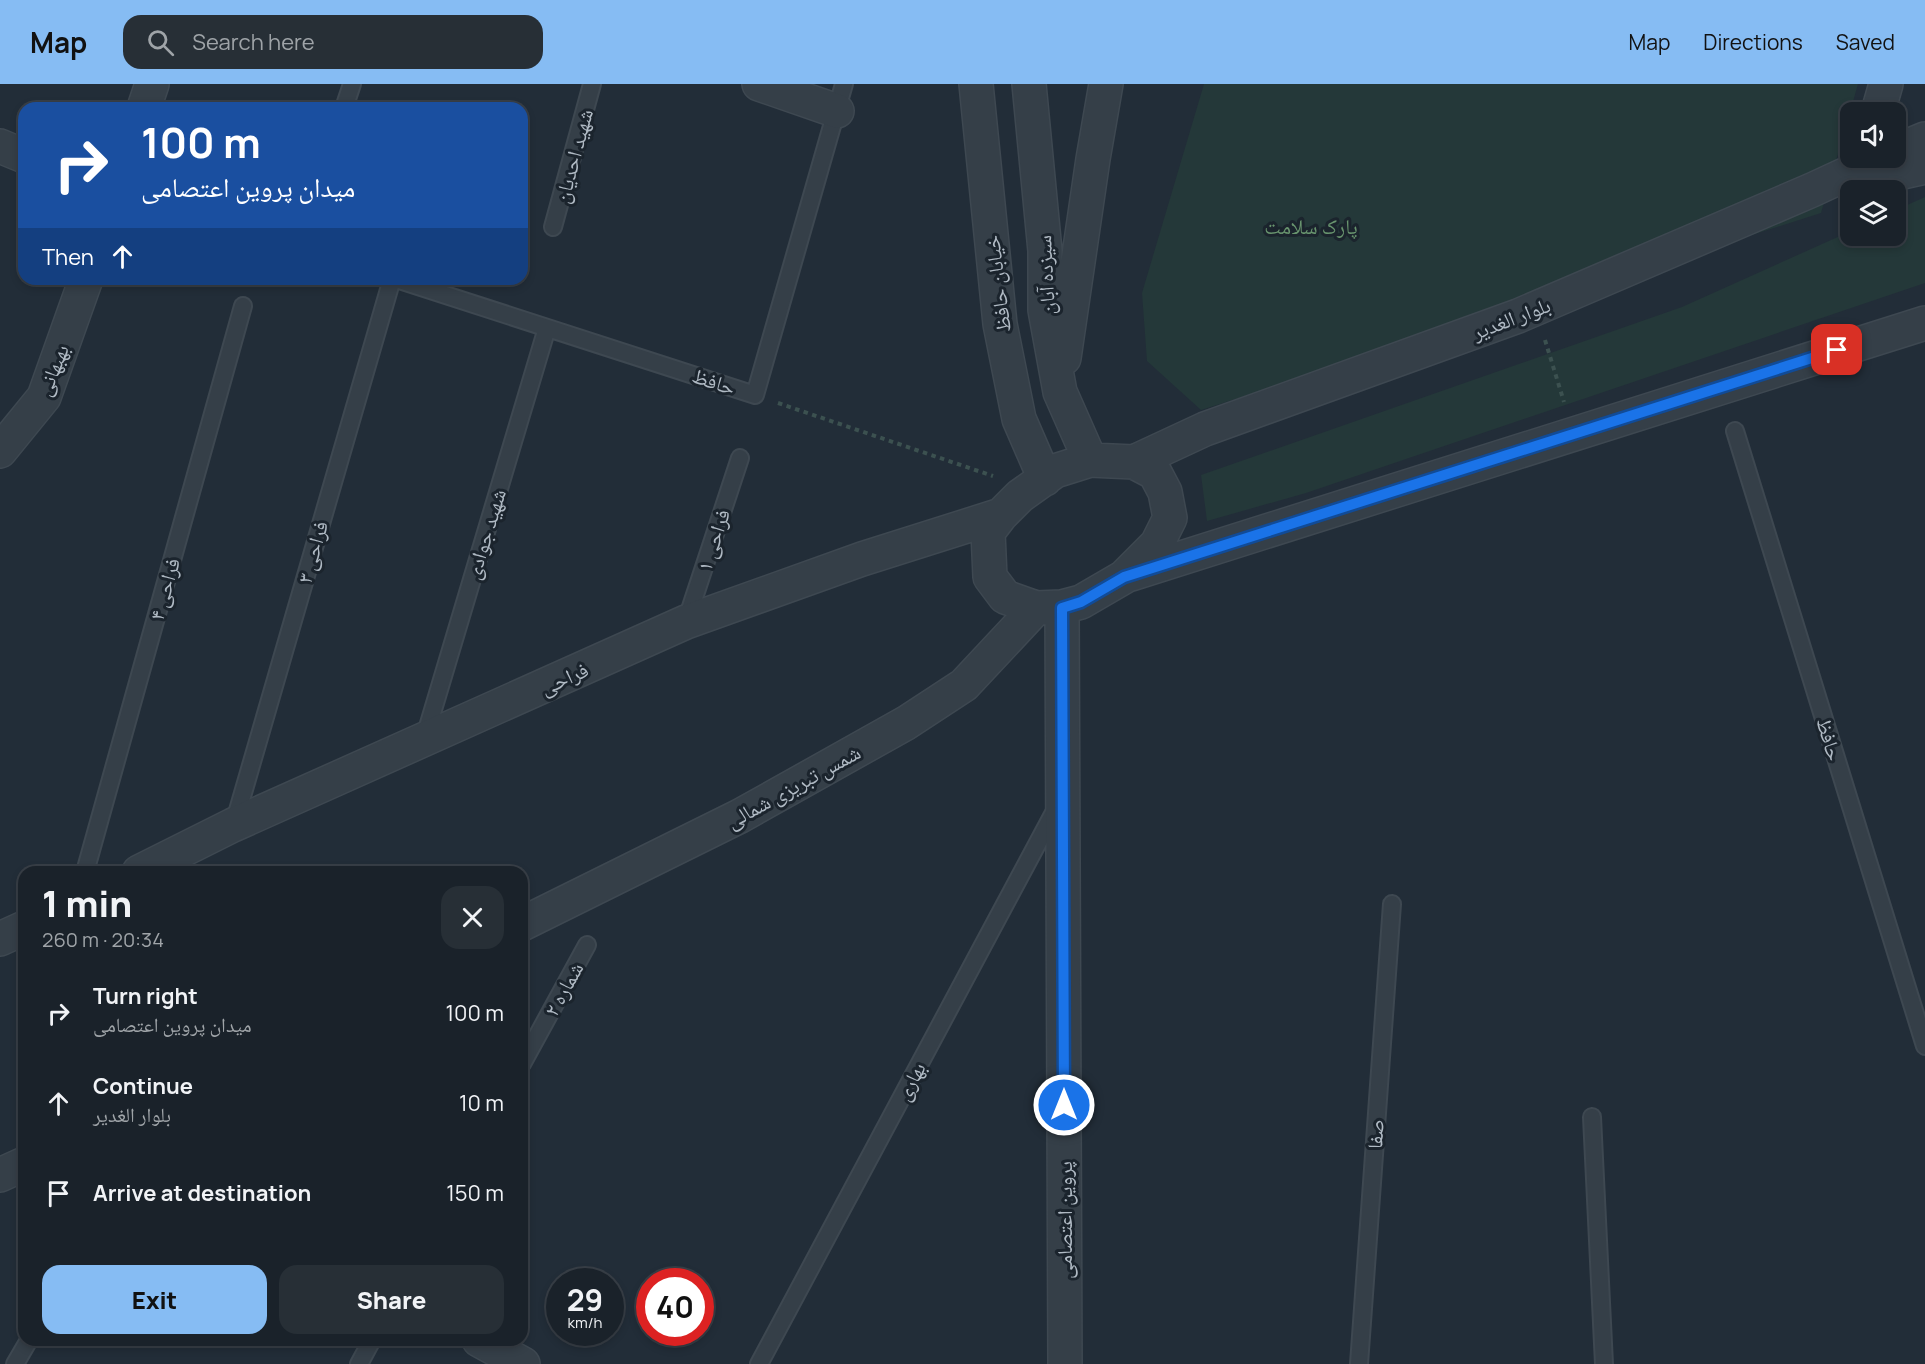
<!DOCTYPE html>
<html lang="en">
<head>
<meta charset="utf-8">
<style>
	:root { --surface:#1a222a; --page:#272f36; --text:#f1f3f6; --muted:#9fa4a8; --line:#383f47; --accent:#86bcf3 }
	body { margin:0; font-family:Manrope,"Noto Naskh Arabic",sans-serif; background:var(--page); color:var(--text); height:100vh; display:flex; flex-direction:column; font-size:22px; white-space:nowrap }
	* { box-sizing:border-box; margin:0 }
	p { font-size:20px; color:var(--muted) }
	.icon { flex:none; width:33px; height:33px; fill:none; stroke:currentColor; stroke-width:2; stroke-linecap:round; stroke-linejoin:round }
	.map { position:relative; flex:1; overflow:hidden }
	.details { position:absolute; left:18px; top:782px; width:510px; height:480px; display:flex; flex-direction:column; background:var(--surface); border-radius:18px; box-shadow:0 3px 9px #0003,0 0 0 2px var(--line) }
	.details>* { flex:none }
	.hud { position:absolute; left:18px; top:18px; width:510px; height:183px; border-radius:18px; box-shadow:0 3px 9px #0003,0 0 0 2px var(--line); background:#1a4fa0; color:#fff; overflow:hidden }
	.buttons { position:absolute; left:1840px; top:18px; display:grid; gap:12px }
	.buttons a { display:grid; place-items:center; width:66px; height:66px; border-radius:12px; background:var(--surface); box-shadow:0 3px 9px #0003,0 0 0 2px var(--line); font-size:30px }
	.speed { position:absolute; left:546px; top:1184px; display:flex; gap:12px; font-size:30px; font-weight:700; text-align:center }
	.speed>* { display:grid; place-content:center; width:78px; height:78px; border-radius:50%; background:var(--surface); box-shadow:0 3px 9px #0003,0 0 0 2px var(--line); line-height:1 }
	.speed small { font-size:15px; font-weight:400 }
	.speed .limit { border:9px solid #d22; background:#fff; color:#111 }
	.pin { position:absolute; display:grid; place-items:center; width:51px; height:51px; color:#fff; margin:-26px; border-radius:12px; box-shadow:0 3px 9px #0006 }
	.me { position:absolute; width:66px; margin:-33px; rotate:0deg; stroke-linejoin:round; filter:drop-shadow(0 0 4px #0008) }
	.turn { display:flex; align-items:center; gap:21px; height:126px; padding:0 24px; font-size:27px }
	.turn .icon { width:78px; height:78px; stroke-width:2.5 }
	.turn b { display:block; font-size:42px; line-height:51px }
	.then { display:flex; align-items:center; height:57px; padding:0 24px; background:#0003; gap:12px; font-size:22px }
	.round { display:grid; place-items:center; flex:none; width:63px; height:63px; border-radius:18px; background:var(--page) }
	.summary { display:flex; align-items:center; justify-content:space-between; height:102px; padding:0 24px }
	h1 { font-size:36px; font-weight:800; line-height:45px }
	.action { display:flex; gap:12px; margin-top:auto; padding:12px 24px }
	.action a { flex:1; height:69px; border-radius:18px; background:var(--accent); color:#111; font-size:24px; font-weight:800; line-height:69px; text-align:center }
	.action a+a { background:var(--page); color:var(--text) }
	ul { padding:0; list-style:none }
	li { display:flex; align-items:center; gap:18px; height:90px; padding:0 24px }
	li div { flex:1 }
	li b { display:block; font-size:22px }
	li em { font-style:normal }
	header { display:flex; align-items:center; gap:36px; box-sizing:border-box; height:84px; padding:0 30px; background:var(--accent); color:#111 }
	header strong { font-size:28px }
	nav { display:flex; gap:33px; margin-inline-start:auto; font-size:21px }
	.search { width:420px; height:54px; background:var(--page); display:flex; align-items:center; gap:15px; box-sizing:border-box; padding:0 21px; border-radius:18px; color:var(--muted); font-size:22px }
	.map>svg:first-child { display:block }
	.green { fill:#243839 }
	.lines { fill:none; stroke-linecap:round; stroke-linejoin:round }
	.service-casing { stroke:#3e4851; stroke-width:20 }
	.minor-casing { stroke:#3e4851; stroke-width:36 }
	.tertiary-casing { stroke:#3e4851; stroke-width:36 }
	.path { stroke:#3c5150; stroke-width:4; stroke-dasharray:4.5 4.5; stroke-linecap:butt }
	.service { stroke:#353f48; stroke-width:16 }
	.minor { stroke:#353f48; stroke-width:33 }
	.tertiary { stroke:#353f48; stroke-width:33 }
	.route-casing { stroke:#114b97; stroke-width:15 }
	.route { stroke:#1a73e8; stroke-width:10 }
	.labels { text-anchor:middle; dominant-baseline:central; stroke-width:6; stroke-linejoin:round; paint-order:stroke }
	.street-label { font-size:21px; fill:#b0bac4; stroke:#1b242d }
	.park-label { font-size:21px; fill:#68946e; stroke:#1b242d }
</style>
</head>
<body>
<header>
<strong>Map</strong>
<div class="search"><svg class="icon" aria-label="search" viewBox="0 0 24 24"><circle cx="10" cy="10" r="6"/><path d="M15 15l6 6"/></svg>Search here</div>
<nav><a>Map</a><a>Directions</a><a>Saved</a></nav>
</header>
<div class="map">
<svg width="1925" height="1280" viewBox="0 0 1925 1280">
	<rect width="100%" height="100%" fill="#222d38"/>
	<path class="green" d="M1204,0H1858L1821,129L1201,326L1147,277L1142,209Z
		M1925,113V199L1306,409L1207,437L1201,391L1682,223L1851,147V152H1896V126Z"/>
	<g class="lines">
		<defs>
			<path id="service" d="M344,24L352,0
				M553,143L592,0
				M396,195L755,311L844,0
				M1735,347L1925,962
				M686,538L740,374
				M424,656L547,244
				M234,740L392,195
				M85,788L243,222
				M522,980L587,861
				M1592,1033L1604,1280
				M15,1280L29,1256
				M359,1280L372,1256
				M759,1280L1057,723
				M1359,1280L1392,820"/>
			<path id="minor" d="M759,0L837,27
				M1878,28L1886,0
				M0,62L24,72
				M479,1256L523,1280"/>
			<path id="tertiary" d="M976,0L1000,240L1019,335L1045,395
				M1029,0L1045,167V226L1060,308L1090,376
				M144,24L152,0
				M1896,67L1925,55
				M1854,99L1925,83
				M1064,274L1093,75L1106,0
				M0,367L44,313L86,195
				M1134,378L1205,345L1518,232L1812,106L1881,74
				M1131,490L1925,239
				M1062,523L1065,1280
				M139,788L233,741L686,538L862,475L1001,431L1020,412L1055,387L1090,376L1134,378L1155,389L1165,408L1170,434L1157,460L1124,493L1081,518L1062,523L1036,524L1005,513L990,493L988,448L1001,431
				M522,840L740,732L906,639L964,601L1036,524
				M0,855L24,844
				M0,1091L24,1080"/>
		</defs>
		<use href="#service" class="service-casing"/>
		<use href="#minor" class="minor-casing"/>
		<use href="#tertiary" class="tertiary-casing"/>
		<path class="path" d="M1545,256L1564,318
			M778,319L993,392"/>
		<use href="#service" class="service"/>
		<use href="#minor" class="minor"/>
		<use href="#tertiary" class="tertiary"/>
	</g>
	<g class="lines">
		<defs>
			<path id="route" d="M1064,1021L1062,524L1081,518L1124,493L1837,266"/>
		</defs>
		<use href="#route" class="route-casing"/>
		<use href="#route" class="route"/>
	</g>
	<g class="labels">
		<g class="street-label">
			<text transform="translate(573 72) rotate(-75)">شهید احدیان</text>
			<text transform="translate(1045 191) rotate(-93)">سیزده آبان</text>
			<text transform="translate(997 200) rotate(-97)">خیابان حافظ</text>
			<text transform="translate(1511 234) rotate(-21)">بلوار الغدیر</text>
			<text transform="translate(52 286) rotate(-68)">بهبهانی</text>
			<text transform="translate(714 297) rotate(18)">حافظ</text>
			<text transform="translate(485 450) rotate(-73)">شهید جوادی</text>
			<text transform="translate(713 456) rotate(-72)">فراحی ۱</text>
			<text transform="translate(312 468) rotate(-74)">فراحی ۳</text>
			<text transform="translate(164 505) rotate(-74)">فراحی ۴</text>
			<text transform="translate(564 594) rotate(-24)">فراحی</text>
			<text transform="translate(1830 655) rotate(73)">حافظ</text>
			<text transform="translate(793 702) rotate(-29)">شمس تبریزی شمالی</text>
			<text transform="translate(563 905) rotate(-61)">شماره ۲</text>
			<text transform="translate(910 997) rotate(-62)">بهاری</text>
			<text transform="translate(1375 1050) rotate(-86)">صفا</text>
			<text transform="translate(1064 1136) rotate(-90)">پروین اعتصامی</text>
		</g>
		<g class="park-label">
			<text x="1311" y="142">پارک سلامت</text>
		</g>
	</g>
</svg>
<div class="buttons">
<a><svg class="icon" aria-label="sound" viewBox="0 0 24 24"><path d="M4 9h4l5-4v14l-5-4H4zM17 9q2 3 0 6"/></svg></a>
<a><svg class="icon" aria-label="layers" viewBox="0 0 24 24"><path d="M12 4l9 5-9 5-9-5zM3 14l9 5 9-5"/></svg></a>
</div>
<div class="speed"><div>29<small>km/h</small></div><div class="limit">40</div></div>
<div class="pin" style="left:1837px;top:266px;background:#d93025"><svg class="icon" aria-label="arrive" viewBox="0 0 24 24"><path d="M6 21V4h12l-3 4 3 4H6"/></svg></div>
<svg class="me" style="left:1064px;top:1021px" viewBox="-20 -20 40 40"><circle r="17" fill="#1a73e8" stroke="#fff" stroke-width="3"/><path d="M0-11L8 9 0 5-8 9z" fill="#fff"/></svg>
<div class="hud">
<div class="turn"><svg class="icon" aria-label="right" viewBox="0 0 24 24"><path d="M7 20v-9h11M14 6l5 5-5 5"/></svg><div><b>100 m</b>میدان پروین اعتصامی</div></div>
<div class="then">Then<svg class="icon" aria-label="ahead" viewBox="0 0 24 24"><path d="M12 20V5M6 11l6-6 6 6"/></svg></div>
</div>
<section class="details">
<div class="summary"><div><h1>1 min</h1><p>260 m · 20:34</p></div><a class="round"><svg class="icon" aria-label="close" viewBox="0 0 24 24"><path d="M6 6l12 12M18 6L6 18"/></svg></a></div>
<ul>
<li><svg class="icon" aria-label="right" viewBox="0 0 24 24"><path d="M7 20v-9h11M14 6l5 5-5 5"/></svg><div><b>Turn right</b><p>میدان پروین اعتصامی</p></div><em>100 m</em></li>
<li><svg class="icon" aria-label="ahead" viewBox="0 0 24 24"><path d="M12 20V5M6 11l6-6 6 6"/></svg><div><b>Continue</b><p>بلوار الغدیر</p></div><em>10 m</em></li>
<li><svg class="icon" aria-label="arrive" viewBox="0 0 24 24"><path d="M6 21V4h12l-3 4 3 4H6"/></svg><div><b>Arrive at destination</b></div><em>150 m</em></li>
</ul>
<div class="action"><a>Exit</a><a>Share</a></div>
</section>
</div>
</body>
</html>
